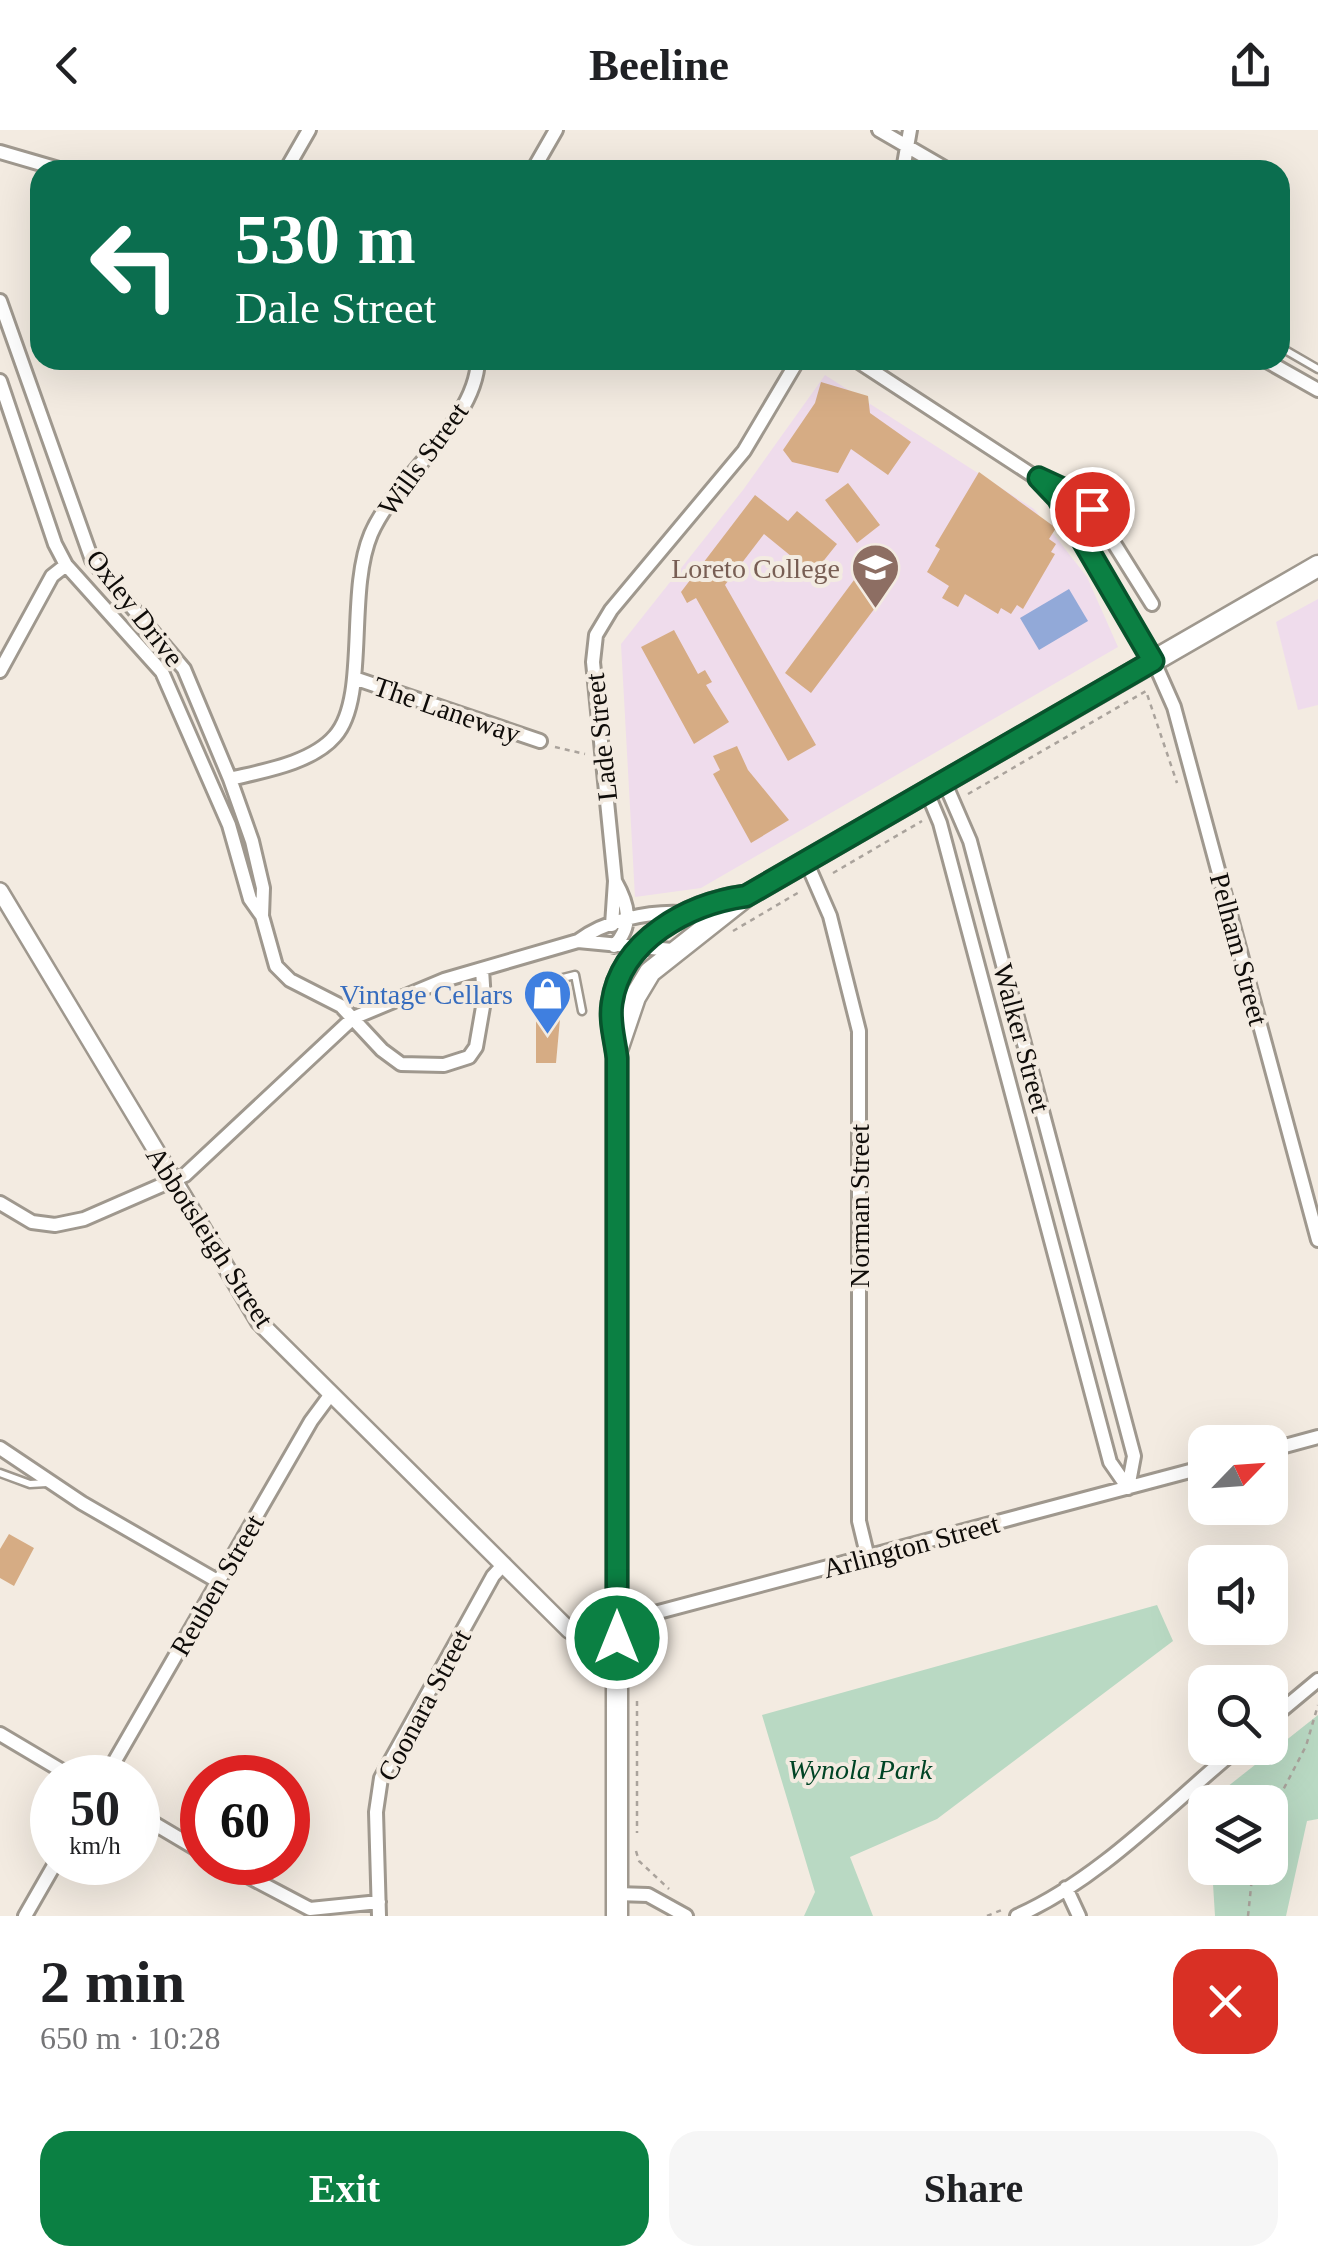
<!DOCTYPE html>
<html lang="en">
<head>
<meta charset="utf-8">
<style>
	:root { --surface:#fff; --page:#f6f6f6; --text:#202124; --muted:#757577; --accent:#0b8043 }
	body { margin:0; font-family:"Times New Roman",serif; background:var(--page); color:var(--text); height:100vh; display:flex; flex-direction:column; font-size:38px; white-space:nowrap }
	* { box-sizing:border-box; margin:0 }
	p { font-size:32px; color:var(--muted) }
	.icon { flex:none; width:55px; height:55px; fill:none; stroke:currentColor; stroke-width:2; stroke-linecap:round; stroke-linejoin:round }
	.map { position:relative; height:1786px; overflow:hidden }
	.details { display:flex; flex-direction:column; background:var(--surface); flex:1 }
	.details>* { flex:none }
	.top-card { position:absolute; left:30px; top:30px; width:1260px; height:210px; border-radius:30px; box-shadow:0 10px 40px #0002; background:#0b6e4f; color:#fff; overflow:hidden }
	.needle { width:65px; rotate:65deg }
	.controls { position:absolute; left:1188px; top:1295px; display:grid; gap:20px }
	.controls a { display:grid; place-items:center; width:100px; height:100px; border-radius:20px; background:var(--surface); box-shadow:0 10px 40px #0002; font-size:50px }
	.speed { position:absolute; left:30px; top:1625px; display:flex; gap:20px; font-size:50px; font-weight:700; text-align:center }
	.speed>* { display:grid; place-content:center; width:130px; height:130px; border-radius:50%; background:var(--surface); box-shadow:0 10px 40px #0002; line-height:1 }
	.speed small { font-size:25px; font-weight:400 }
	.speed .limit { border:15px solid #d22; background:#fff; color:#111 }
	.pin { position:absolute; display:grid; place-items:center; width:85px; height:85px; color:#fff; margin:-42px; border:5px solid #fff; border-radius:50%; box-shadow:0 2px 10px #0007 }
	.me { position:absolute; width:110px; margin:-55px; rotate:0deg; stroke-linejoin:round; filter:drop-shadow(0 0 8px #0008) }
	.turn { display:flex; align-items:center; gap:35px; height:210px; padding:0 40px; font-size:45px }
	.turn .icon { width:130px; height:130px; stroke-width:2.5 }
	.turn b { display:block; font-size:70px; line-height:85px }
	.round { display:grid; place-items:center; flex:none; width:105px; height:105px; border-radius:30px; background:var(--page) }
	.overview { display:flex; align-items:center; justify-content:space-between; height:170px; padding:0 40px }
	h1 { font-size:60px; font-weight:600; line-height:75px }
	.button { display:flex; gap:20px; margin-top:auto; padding:20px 40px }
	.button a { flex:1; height:115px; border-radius:30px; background:var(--accent); color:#fff; font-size:40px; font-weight:600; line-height:115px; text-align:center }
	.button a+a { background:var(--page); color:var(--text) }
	header { display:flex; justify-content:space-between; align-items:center; height:130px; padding:0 40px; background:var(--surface); font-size:45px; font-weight:600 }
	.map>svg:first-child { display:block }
	.education { fill:#efdcec }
	.green { fill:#b9d9c3 }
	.water { fill:#92a9d8 }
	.building { fill:#d6ac84 }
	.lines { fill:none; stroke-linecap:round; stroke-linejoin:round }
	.service-casing { stroke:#9f988e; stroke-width:11 }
	.minor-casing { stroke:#9f988e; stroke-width:18 }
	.tertiary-casing { stroke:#9f988e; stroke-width:20 }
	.primary-casing { stroke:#9f988e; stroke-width:25 }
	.path { stroke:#aaa39c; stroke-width:2.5; stroke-dasharray:5 5; stroke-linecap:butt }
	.service { stroke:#fff; stroke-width:6 }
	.minor { stroke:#fff; stroke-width:12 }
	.tertiary { stroke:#fff; stroke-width:15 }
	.primary { stroke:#fff; stroke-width:20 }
	.route-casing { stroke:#07532c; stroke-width:25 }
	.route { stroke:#0b8043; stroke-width:18 }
	.labels { text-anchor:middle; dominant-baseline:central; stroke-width:8; stroke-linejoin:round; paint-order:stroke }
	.street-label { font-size:28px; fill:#0f0c09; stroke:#f3ebe1 }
	.education-label { font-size:28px; fill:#785e54; stroke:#f3ebe1; text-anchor:end }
	.shop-label { font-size:28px; fill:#366cbe; stroke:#f3ebe1; text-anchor:end }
	.park-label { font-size:28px; font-style:italic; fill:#004425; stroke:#f3ebe1 }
</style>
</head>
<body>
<header><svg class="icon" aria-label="back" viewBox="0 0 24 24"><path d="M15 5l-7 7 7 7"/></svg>Beeline<svg class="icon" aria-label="share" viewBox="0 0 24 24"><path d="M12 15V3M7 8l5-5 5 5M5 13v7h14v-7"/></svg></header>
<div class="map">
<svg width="1318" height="1786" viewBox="0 0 1318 1786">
	<rect width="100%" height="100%" fill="#f3ebe1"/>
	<path class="education" d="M825,245L1034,379L1087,447L1118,517L701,758L635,767L621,514L743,360Z
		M1318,469V575L1298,580L1276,492Z"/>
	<path class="green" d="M1157,1475L1173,1511L937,1689L850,1727L873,1786H804L815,1762L762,1585Z
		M1318,1585V1689L1307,1691L1286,1786H1215L1212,1738H1270V1672H1208Z"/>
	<path class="water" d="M1069,459L1088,491L1039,520L1020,488Z"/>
	<path class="building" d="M821,252L868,266L870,283L911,312L888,345L851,319L838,343L792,332L783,320L815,273Z
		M979,342L1056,398L1049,409L1056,414L1051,422L1055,424L1023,479L1017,475L1011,484L1001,478L998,484L965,464L958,477L942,468L949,456L927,442L940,419L935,416Z
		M848,353L880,395L857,413L825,370Z
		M755,365L788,391L797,381L837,414L813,444L764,404L725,455L816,615L788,631L696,468L687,473L681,462Z
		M854,450L881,470L811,563L785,543Z
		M674,500L698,544L705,540L712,552L706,555L729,592L694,614L641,517Z
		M737,616L748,640L789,690L751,713L713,644L720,640L713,626Z
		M536,883H553L560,889L556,933H536Z
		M9,1404L34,1418L14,1456L0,1448V1419Z"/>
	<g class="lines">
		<defs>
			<path id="service" d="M1280,217L1318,239
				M555,850L575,845L582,881
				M0,1343L30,1354L47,1353"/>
			<path id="minor" d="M879,0L948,40
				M0,22L62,40
				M286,40L309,0
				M533,40L556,0
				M903,40L910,0
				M0,171L92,430L184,539L230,649L252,711L263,758L262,786L276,836L290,850L341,876L382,920L401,934L444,935L469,927L476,917L484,871L482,839
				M856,230L1049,356L1147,516L1174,577L1318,1110
				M1265,230L1318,260
				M0,251L55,414L66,435L162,542L229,695L250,769L262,786
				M1050,353L1090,375L1152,474
				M0,541L52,446L66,435
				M354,548L540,611
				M230,649C263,641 312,633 335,606C369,568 346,463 371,404C396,346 476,293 478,230
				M944,651L970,711L1134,1326L1128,1358
				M927,662L940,693L1110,1332L1128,1358
				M806,731L830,786L859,901V1391L868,1428
				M612,795L615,751L593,532L596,505L611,480L744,321L798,230
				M578,811L672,820
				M614,816C634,795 628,774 615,751
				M0,1073L32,1092L55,1095L84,1089L185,1045L353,888L444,850L578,811C604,791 648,781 682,783
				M0,1318L82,1373L219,1452
				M1270,1320L1318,1307
				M617,1493L1205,1337
				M1270,1590L1318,1550
				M0,1604L74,1648
				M105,1648L311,1291L331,1264
				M138,1684L202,1722
				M221,1732L310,1779L379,1772
				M1066,1758L1079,1786
				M617,1764L648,1765L686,1786
				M25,1786L56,1732
				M379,1786L376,1682L381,1648L493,1446L504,1434
				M1017,1786C1100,1749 1169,1675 1238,1618"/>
			<path id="tertiary" d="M0,761L259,1192L569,1500L588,1508H617"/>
			<path id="primary" d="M617,920L635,867L650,842L746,766L1318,436
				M617,1786V928C616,910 609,891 612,873C621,810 688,774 746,766"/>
		</defs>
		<use href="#service" class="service-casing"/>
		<use href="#minor" class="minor-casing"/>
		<use href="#tertiary" class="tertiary-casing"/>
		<use href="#primary" class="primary-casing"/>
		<path class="path" d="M555,617L585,624
			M968,664L1146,561L1177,653
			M833,743L922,691
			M733,801L801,761
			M637,1571V1703
			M1270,1685L1306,1616L1318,1575
			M636,1721L639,1731L669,1759
			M987,1786L1004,1779
			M1248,1786L1253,1738"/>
		<use href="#service" class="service"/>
		<use href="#minor" class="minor"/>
		<use href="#tertiary" class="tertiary"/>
		<use href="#primary" class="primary"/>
	</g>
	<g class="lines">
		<defs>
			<path id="route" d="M617,1508V928C615,910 609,892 612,873C621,810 688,774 746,766L1153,531L1058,368L1039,348L1078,366L1092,379"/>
		</defs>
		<use href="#route" class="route-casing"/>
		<use href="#route" class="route"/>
	</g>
	<defs>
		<symbol id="school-pin" viewBox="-11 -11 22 30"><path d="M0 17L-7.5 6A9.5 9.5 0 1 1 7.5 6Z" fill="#8d6e63" stroke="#f3ebe1"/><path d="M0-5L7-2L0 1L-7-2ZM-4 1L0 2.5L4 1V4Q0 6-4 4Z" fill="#fff"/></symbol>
		<symbol id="shop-pin" viewBox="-11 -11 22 30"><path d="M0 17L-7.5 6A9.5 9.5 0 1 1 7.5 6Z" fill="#3f7fe0" stroke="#f3ebe1"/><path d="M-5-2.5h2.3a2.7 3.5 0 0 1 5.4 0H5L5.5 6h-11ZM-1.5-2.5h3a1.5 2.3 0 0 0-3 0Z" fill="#fff"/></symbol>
	</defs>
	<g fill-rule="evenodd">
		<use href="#school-pin" x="848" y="410" width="55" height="75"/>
		<use href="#shop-pin" x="520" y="836" width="55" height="75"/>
	</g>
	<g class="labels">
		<g class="street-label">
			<text transform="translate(423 329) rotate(-54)">Wills Street</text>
			<text transform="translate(135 478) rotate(52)">Oxley Drive</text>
			<text transform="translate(447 580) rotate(19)">The Laneway</text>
			<text transform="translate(601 607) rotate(-96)">Lade Street</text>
			<text transform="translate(1239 819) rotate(75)">Pelham Street</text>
			<text transform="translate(1022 908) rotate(75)">Walker Street</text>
			<text transform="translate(859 1076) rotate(-90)">Norman Street</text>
			<text transform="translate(210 1107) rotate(57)">Abbotsleigh Street</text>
			<text transform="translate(911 1416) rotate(-15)">Arlington Street</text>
			<text transform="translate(217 1455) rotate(-60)">Reuben Street</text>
			<text transform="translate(424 1575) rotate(-62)">Coonara Street</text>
		</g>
		<g class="education-label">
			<text x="840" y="438">Loreto College</text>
		</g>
		<g class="shop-label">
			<text x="513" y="864">Vintage Cellars</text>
		</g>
		<g class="park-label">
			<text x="860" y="1639">Wynola Park</text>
		</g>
	</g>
</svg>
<div class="controls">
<a><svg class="needle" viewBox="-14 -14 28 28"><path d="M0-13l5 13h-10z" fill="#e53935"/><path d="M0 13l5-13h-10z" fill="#757577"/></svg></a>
<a><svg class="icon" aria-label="sound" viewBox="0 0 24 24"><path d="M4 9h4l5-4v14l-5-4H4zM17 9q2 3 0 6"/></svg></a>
<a><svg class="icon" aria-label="search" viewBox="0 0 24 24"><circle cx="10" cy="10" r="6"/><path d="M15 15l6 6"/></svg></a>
<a><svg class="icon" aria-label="layers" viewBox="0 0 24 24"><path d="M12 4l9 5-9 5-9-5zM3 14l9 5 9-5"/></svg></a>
</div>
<div class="speed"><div>50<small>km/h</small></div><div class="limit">60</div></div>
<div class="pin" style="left:1092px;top:379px;background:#d93025"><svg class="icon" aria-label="arrive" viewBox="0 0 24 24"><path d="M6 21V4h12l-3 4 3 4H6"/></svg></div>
<svg class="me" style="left:617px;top:1508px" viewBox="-20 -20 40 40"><circle r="17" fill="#0b8043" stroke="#fff" stroke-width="3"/><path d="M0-11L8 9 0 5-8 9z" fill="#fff"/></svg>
<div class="top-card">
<div class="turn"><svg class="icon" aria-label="left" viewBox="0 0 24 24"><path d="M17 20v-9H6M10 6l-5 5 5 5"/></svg><div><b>530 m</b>Dale Street</div></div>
</div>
</div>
<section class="details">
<div class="overview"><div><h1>2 min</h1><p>650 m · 10:28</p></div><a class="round" style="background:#d93025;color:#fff"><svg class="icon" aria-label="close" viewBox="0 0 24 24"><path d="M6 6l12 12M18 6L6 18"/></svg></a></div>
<div class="button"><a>Exit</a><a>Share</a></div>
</section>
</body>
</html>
